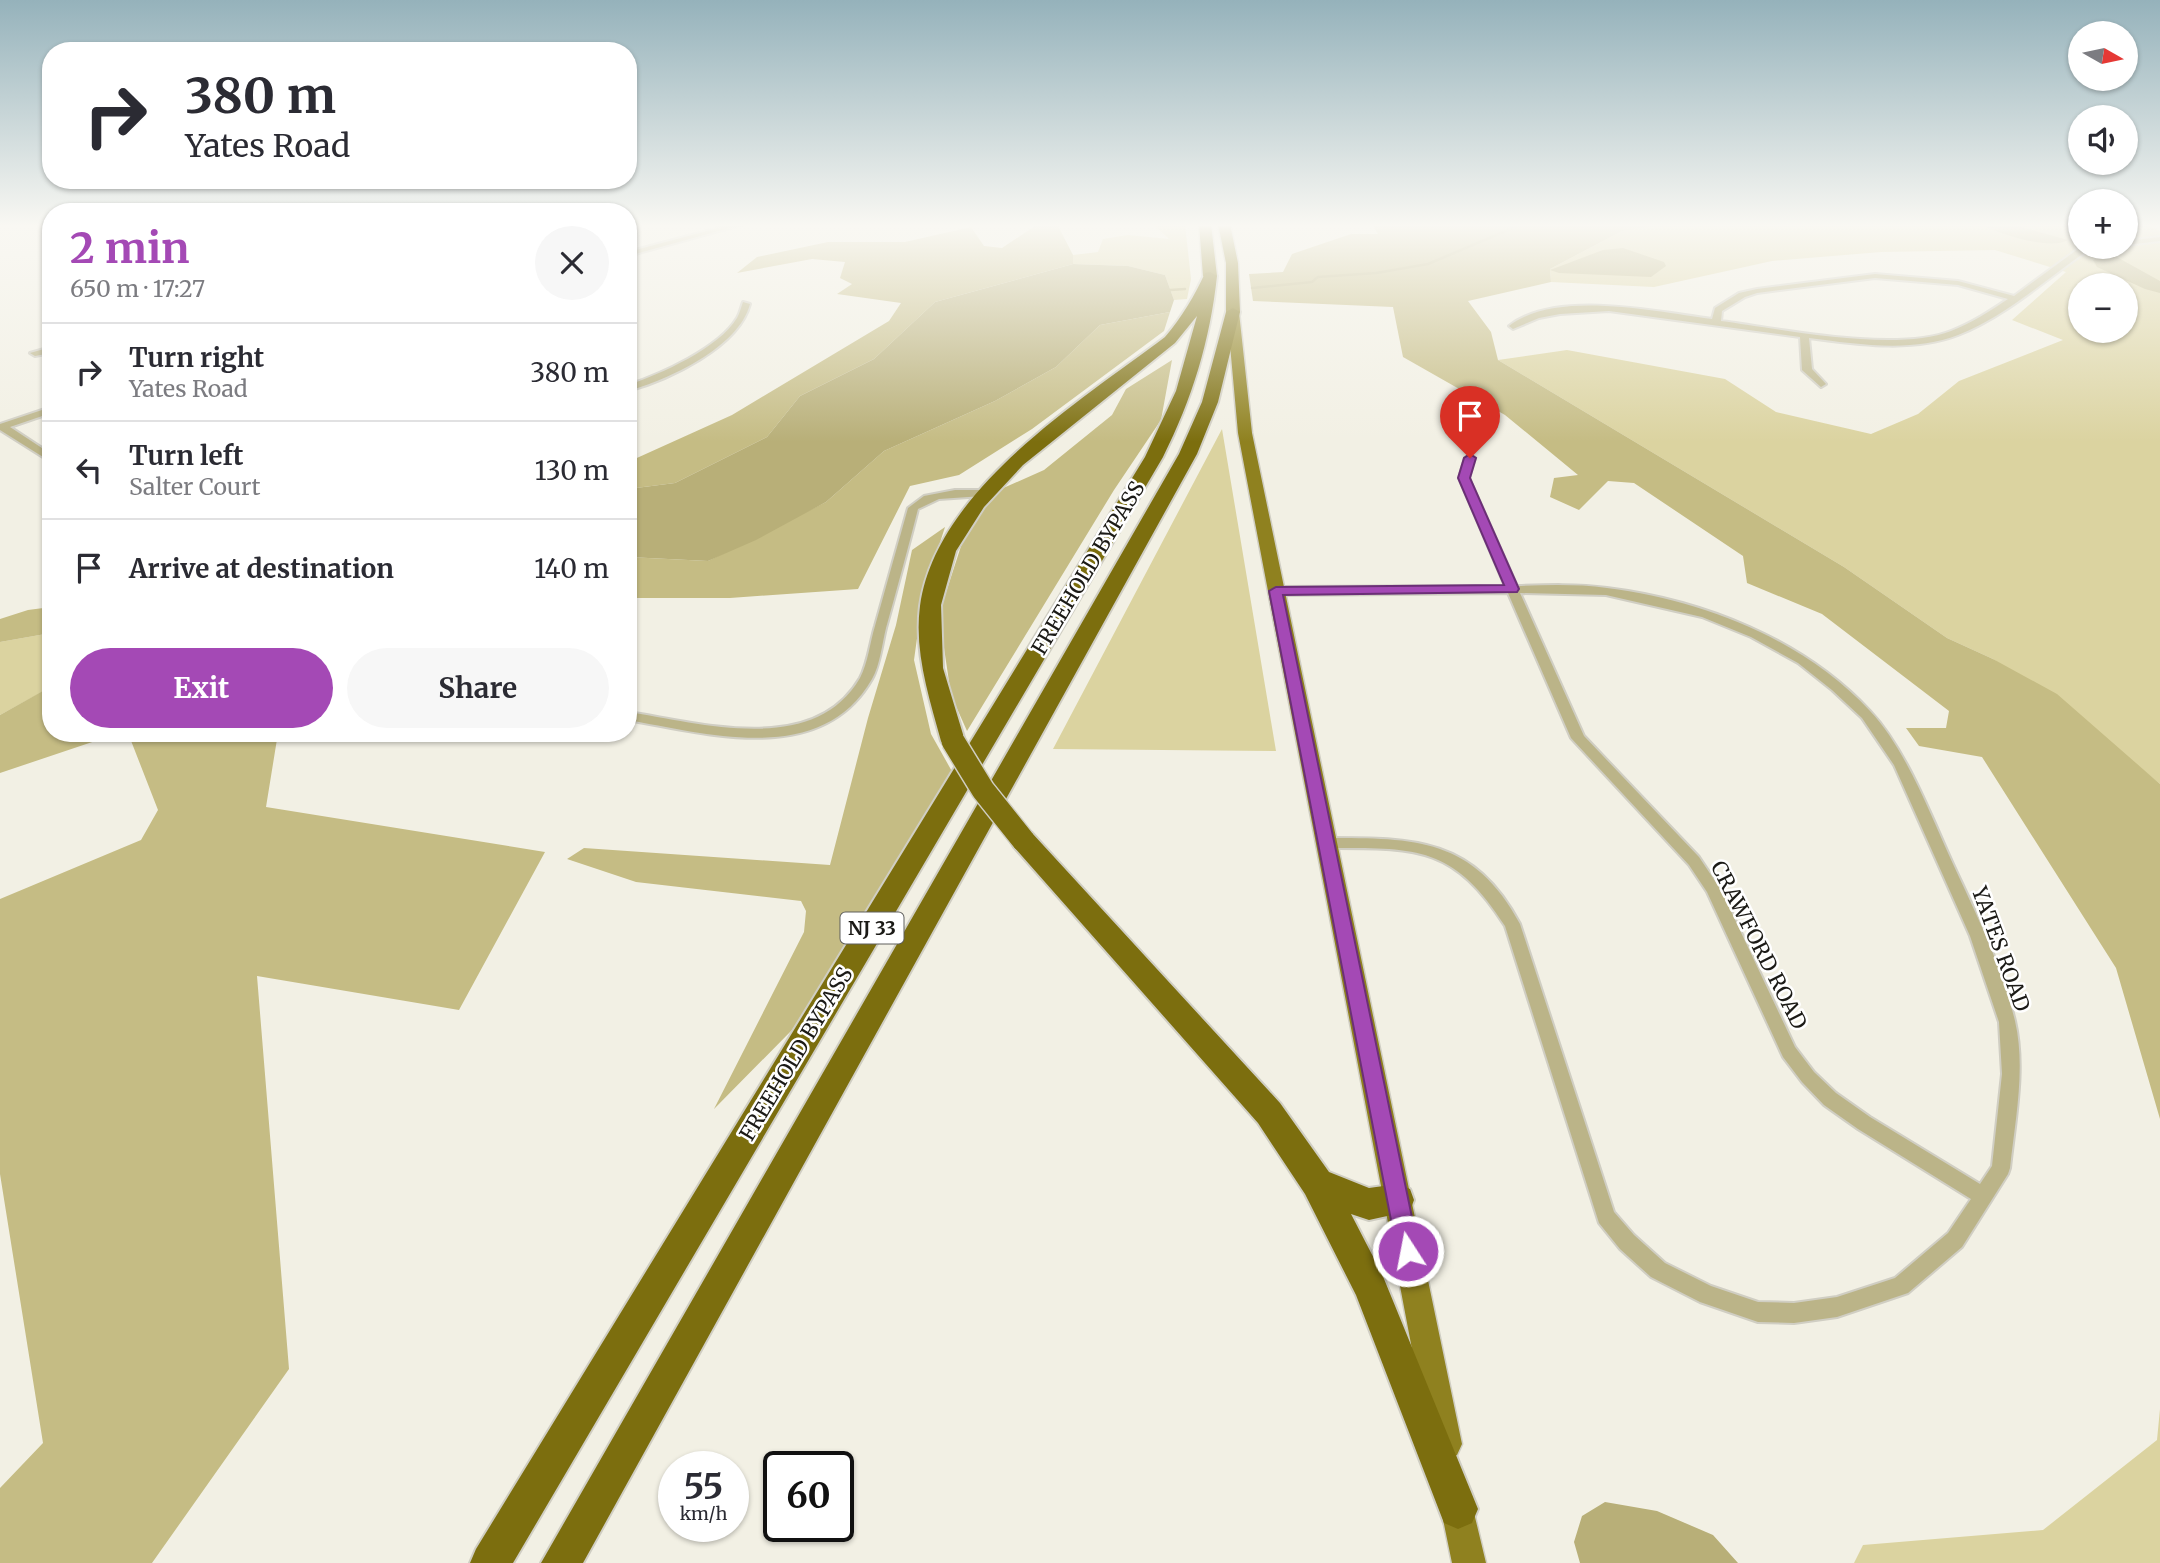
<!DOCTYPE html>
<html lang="en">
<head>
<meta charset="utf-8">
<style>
	:root { --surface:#fff; --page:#f7f7f7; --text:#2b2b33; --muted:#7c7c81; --line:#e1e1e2; --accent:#a449b5 }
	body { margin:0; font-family:Merriweather,serif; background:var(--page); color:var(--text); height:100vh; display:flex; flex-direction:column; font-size:26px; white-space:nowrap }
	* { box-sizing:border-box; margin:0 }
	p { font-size:23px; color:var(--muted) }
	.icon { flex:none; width:38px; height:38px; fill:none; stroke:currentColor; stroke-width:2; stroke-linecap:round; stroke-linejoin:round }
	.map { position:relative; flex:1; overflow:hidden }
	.sheet { position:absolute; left:42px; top:203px; width:595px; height:539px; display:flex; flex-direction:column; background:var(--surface); border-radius:28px; box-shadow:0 2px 5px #0004 }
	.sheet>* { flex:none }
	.guide { position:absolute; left:42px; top:42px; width:595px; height:147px; border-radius:28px; box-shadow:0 2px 5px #0004; background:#fff; color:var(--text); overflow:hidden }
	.needle { width:46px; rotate:99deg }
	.fabs { position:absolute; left:2068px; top:21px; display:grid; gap:14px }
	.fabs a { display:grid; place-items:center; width:70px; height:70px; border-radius:50%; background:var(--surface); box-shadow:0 2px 5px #0004; font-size:35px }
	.speed { position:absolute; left:658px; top:1451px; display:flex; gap:14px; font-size:35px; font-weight:700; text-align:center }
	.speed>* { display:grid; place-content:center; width:91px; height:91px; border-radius:50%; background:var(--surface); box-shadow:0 2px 5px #0004; line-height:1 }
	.speed small { font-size:18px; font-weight:400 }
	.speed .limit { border:4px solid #111; border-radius:10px; background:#fff; color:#111 }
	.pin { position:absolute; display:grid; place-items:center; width:60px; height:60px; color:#fff; margin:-72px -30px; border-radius:50% 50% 50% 0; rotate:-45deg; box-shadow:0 0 7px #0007 }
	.pin .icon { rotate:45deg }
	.me { position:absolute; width:77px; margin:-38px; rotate:349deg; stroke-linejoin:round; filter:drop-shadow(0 0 5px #0008) }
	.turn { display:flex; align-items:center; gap:24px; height:147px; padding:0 28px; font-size:32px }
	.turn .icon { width:91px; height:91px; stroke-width:2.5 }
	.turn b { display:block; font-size:49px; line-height:60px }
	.round { display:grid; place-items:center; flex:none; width:74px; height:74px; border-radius:37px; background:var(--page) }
	.head { display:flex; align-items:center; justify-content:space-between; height:119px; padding:0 28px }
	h1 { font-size:42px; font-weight:700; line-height:52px; color:var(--accent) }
	.cta { display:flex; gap:14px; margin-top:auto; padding:14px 28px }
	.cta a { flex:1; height:80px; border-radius:42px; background:var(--accent); color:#fff; font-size:28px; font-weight:700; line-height:80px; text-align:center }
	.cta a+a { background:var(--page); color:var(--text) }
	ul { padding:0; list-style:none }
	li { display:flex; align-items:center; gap:21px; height:98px; padding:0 28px; border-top:2px solid var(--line) }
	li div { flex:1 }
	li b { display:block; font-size:26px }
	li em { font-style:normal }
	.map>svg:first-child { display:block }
	.green { fill:#dbd3a0; fill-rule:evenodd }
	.forest { fill:#c5bc84 }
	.water { fill:#b8af78 }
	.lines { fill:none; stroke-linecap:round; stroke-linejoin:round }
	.stream { stroke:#b8af78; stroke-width:2.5 }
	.minor-casing { stroke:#d0cec3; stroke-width:4 }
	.primary-casing { stroke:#d0cec3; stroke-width:3 }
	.trunk-casing { stroke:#d0cec3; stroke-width:3 }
	.motorway-casing { stroke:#d0cec3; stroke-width:4 }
	.minor { fill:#bbb488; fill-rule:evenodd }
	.primary { fill:#8f811f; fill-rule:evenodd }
	.trunk { fill:#867816; fill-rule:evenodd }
	.motorway { fill:#7c6e0e; fill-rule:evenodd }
	.motorway-bridge-casing { stroke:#d0cec3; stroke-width:26; stroke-linecap:butt }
	.motorway-bridge { stroke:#7c6e0e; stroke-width:23 }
	.route { fill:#a449b5; stroke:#6b2f76; stroke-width:2 }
	.labels { text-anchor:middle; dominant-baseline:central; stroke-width:5; stroke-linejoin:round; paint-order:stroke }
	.shield { fill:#fff; stroke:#5f5f5c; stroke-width:2 }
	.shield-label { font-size:19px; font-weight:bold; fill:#1b1a16 }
	.street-label { font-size:21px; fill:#1b1a16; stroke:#fff }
</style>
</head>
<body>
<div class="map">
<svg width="2160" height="1563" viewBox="0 0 2160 1563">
	<rect width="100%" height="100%" fill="#f2f0e4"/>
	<path class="green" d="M1153,224H1185L1191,279L1187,299L1174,300L1165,275L1128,266L1073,264V255L1098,252L1103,239L1128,235L1169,239Z
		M1670,224H2081V247H2126V224H2145L2160,231V784L2114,746L1993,659L1947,638L1844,567L1498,360L1567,350L1725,379L1776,412L1871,434L1918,414L1959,381L2063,340L2012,320L2066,272L1995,250L1881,252L1772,261L1654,287L1551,282L1550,269L1622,231ZM2081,285H2126V331H2081Z
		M1222,429L1276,751L1053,749Z
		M51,633V687L0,715V642Z
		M2160,1409V1563H1854L1863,1545L2043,1530L2157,1440Z"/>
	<path class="forest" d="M1038,224H1057L1073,255V264L935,302L874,359L800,396L767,437L675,483L628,489V462L732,415L889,321L901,303L837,294L852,284L840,278L845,262L812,259L737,273L757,257L828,242H905L971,227L984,246L1002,248Z
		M1372,224H1670L1622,231L1550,269L1551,282L1468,301L1491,332L1498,360L1844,567L1947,638L1993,659L2057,694L2160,784V1119L2116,968L1982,757L1919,746L1906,728H1946L1949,711L1822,614L1747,583L1743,556L1634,483L1608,481L1579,510L1550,497L1554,478L1578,475L1505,415L1403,357L1393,307L1253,301L1249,274L1283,272L1292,254L1351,234H1378Z
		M1170,312L1164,331L1032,429L959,475L910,486L858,589L730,598H628V557L708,561L826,502L884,451L995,401L1056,367L1100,325Z
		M1172,360L1161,420L1114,490L967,731L951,695L939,614L963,540L992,493L1044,470L1112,415L1126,389Z
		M945,527L923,595L914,660L931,734L954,775L792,1030L714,1109L804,932L806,911L801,901L636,882L567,859L584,848L830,865L868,718L896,625L912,550Z
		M51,607V633L0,642V619L28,610Z
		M50,687L51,733H119L0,773V715Z
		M128,733H278L266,807L545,852L459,1010L257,976L289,1369L152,1563H0V1488L43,1443L0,1174V899L141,840L158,810Z"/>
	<path class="water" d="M1979,224H2011L2068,240C2049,251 1998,233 1979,224Z
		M1623,248L1664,262L1666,266L1651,277L1559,273L1550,270L1603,250Z
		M2104,254L2115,256L2160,281V293L2145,289L2097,267L2093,260Z
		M1073,264L1128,266L1165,275L1174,300L1170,312L1100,325L1056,367L995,401L884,451L826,502L756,540L708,561L628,557V489L675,483L767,437L800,396L874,359L935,302Z
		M1605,1502L1657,1511L1713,1535L1738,1563H1580L1574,1542L1582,1516Z"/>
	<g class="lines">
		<path class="stream" d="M1252,288L1312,282L1318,277L1376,273L1428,264L1522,224
			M1170,290L1185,289"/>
		<defs>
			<path id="minor" d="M733,224H744L628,256V252Z
				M2160,237V241L2126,245V241Z
				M2087,247H2098L2084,253C2044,281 2004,317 1958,335C1912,353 1856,344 1809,338L1812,369L1826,384L1821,387L1802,370L1800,337L1609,311L1560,314L1539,318L1513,329L1509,326C1556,289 1657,312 1712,319L1715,308L1739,293L1757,289L1875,274L1958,281L2014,296L2078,249ZM1875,278L1958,285L2008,299C1990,311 1972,323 1951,331C1894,353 1782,329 1721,321L1722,311L1745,297L1757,293Z
				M743,302L750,304C739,347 668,380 628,391V385C661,374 719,348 737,318C740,313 741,307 743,302Z
				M51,347V353L35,356L30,353Z
				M51,407V413L10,427L51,454V462L0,430V424Z
				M1470,455L1475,458L1469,478L1517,586C1547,585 1578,584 1607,588C1703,600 1803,639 1870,711C1906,749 1931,816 1953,864C1976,914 2002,966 2015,1021C2026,1068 2015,1121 2010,1168L2008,1174L1962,1247L1908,1293L1837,1317L1794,1323L1758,1322L1700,1302L1651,1277L1620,1249L1599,1223L1505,926C1453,845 1416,848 1327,848L1322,847L1320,843L1322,839L1327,838C1415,838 1474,838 1520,924L1614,1212L1634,1235L1665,1263L1711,1286L1758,1302L1794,1303L1837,1297L1895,1278L1948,1233L1971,1199L1858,1129L1824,1105L1802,1082L1783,1057L1707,892L1689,865L1571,738L1508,593L1276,595L1270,591L1276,587L1505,586L1459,478L1465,458ZM1520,593L1606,595L1702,617L1751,637L1798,663L1832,690L1862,718L1894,765L1970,936L1999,1022L2002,1074L1992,1166L1980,1184L1870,1117L1836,1093L1814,1072L1795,1047L1721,890L1699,857L1584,736Z
				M955,490H983L988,493L983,496L939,499L918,509C908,549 897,588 886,628C882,644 880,665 872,679C822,767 708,734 628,720V712C701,723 814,757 860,678C868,663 870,642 875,626C886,587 897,547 908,508L924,496Z"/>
			<path id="primary" d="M1233,308L1239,312L1252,433L1462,1444L1457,1455L1446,1460L1435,1455L1430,1444L1238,433L1227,312Z
				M1456,1483L1468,1488L1486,1563H1452L1439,1500L1444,1488Z"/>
			<path id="trunk" d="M1199,224H1211L1217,276L1210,280L1203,276Z
				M1218,224H1230L1238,263L1240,312L1233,316L1226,312V263Z"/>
			<path id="motorway" d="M1210,272L1217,276C1210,341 1192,399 1163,457L513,1563H470L476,1549L1145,457L1176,391L1197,316L1175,343L1023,465L984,507L956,551L941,605L943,668L965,741L961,747L953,749L945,747L941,741C929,697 914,652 920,606C936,490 1079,402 1165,337C1182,317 1195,295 1205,273Z
				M1233,308L1240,312L1218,402L1197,454L583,1563H541L1179,454L1202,402L1226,312Z
				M1023,830L1032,833L1280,1103L1329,1172L1369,1188L1398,1184L1410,1189L1414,1200L1410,1211L1369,1220L1351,1214L1382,1274L1478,1509L1472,1523L1458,1529L1444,1523L1356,1295L1305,1194L1258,1123L1014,847L1010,840L1014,833Z"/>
		</defs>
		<use href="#minor" class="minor-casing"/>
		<use href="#primary" class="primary-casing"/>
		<use href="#trunk" class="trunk-casing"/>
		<use href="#motorway" class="motorway-casing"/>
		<use href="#minor" class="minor"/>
		<use href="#primary" class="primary"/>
		<use href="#trunk" class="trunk"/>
		<use href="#motorway" class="motorway"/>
		<defs>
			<path id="motorway-bridge" d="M953,741L983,790L1023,840"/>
		</defs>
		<use href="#motorway-bridge" class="motorway-bridge-casing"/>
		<use href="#motorway-bridge" class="motorway-bridge"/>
	</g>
	<linearGradient id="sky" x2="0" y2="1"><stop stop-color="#95b2bb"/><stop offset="0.51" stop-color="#f9f8f3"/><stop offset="1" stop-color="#f9f8f3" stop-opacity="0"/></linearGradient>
	<rect width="2160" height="442" fill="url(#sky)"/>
	<path class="route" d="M1470,454L1476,458L1470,478L1519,589L1517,592L1283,595L1419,1251L1416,1259L1408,1262L1400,1259L1397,1251L1269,591L1276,587L1504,585L1458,478L1464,458Z"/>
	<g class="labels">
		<rect class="shield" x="840.5" y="912.5" width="63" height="31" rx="5"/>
		<g class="shield-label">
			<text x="872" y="928">NJ 33</text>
		</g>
		<g class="street-label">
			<text transform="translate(1088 568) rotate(-59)">FREEHOLD BYPASS</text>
			<text transform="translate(1759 945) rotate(63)">CRAWFORD ROAD</text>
			<text transform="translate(2001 949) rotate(70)">YATES ROAD</text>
			<text transform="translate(796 1054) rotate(-59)">FREEHOLD BYPASS</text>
		</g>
	</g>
</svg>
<div class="fabs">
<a><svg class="needle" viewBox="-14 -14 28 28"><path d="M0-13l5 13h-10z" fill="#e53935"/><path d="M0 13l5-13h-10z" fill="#7c7c81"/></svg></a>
<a><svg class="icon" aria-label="sound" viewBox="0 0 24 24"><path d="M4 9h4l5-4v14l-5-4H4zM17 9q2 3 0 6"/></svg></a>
<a>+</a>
<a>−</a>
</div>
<div class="speed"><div>55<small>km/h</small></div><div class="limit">60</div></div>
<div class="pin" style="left:1470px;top:458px;background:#d93025"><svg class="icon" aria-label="arrive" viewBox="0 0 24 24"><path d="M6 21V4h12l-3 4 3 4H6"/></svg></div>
<svg class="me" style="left:1408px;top:1251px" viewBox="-20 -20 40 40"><circle r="17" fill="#a449b5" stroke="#fff" stroke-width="3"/><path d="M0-11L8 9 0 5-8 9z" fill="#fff"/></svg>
<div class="guide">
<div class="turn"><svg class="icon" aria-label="right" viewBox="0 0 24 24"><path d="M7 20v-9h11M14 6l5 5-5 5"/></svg><div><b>380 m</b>Yates Road</div></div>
</div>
<section class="sheet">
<div class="head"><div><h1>2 min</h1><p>650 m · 17:27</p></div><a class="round"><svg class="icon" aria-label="close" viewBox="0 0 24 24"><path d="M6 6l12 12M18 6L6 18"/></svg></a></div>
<ul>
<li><svg class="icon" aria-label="right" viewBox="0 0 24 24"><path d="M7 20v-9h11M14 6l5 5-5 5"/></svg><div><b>Turn right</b><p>Yates Road</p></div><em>380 m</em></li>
<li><svg class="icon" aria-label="left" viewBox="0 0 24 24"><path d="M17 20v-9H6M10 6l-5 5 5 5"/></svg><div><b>Turn left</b><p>Salter Court</p></div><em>130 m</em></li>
<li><svg class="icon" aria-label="arrive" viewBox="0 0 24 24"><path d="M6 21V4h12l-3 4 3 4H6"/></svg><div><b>Arrive at destination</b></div><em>140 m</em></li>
</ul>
<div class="cta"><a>Exit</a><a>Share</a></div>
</section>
</div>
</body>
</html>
